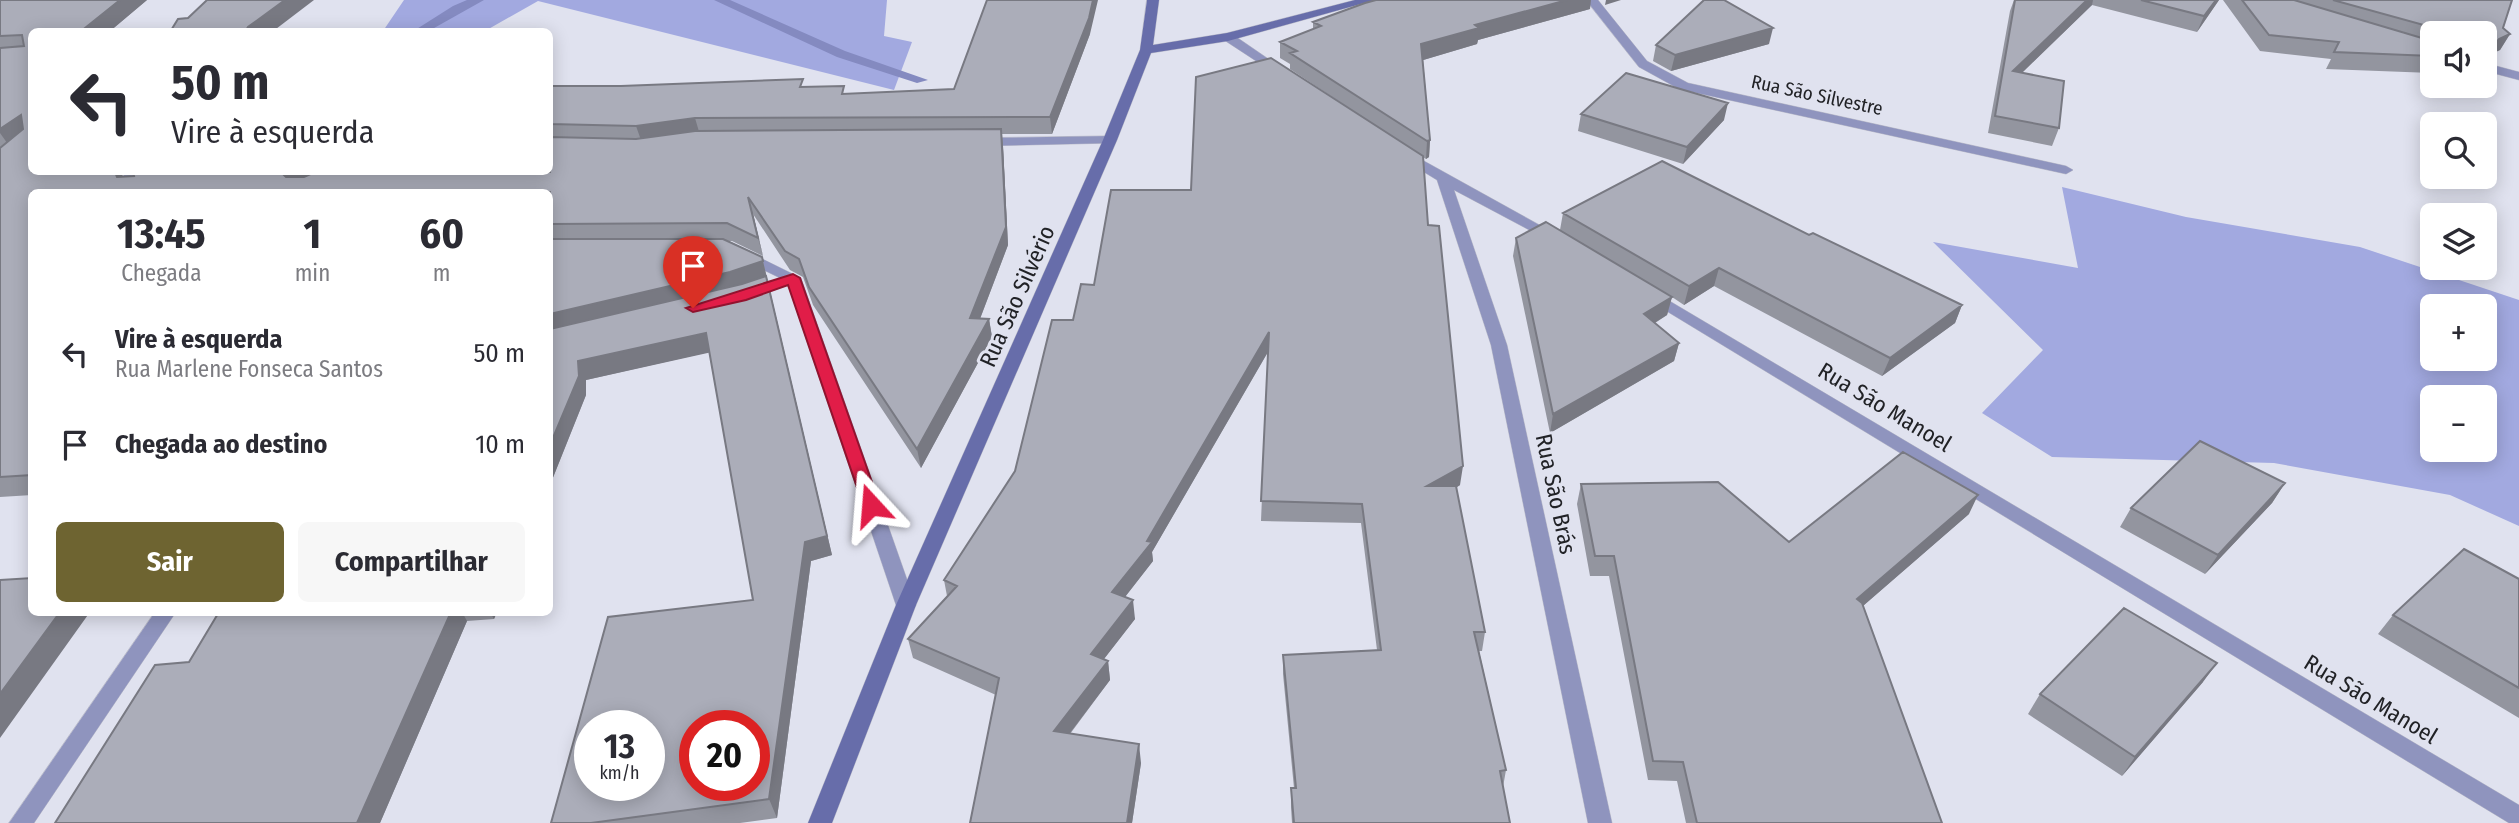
<!DOCTYPE html>
<html lang="pt">
<head>
<meta charset="utf-8">
<style>
	:root { --surface:#fff; --page:#f7f7f7; --text:#2b2b33; --muted:#7c7c81; --accent:#6e6431 }
	body { margin:0; font-family:"Fira Sans Condensed",sans-serif; background:var(--page); color:var(--text); height:100vh; display:flex; flex-direction:column; font-size:26px; white-space:nowrap }
	* { box-sizing:border-box; margin:0 }
	p { font-size:23px; color:var(--muted) }
	.icon { flex:none; width:38px; height:38px; fill:none; stroke:currentColor; stroke-width:2; stroke-linecap:round; stroke-linejoin:round }
	.map { position:relative; flex:1; overflow:hidden }
	.details { position:absolute; left:28px; top:189px; width:525px; height:427px; display:flex; flex-direction:column; background:var(--surface); border-radius:10px; box-shadow:0 4px 18px #0003 }
	.details>* { flex:none }
	.top-card { position:absolute; left:28px; top:28px; width:525px; height:147px; border-radius:10px; box-shadow:0 4px 18px #0003; background:#fff; color:var(--text); overflow:hidden }
	.buttons { position:absolute; left:2420px; top:21px; display:grid; gap:14px }
	.buttons a { display:grid; place-items:center; width:77px; height:77px; border-radius:10px; background:var(--surface); box-shadow:0 4px 18px #0003; font-size:35px }
	.speed { position:absolute; left:574px; top:710px; display:flex; gap:14px; font-size:35px; font-weight:700; text-align:center }
	.speed>* { display:grid; place-content:center; width:91px; height:91px; border-radius:50%; background:var(--surface); box-shadow:0 4px 18px #0003; line-height:1 }
	.speed small { font-size:18px; font-weight:400 }
	.speed .limit { border:10px solid #d22; background:#fff; color:#111 }
	.pin { position:absolute; display:grid; place-items:center; width:60px; height:60px; color:#fff; margin:-72px -30px; border-radius:50% 50% 50% 0; rotate:-45deg; box-shadow:0 0 7px #0007 }
	.pin .icon { rotate:45deg }
	.me { position:absolute; width:77px; margin:-38px; rotate:341deg; stroke-linejoin:round; filter:drop-shadow(0 0 5px #0008) }
	.turn { display:flex; align-items:center; gap:24px; height:147px; padding:0 28px; font-size:32px }
	.turn .icon { width:91px; height:91px; stroke-width:2.5 }
	.turn b { display:block; font-size:49px; line-height:60px }
	.eta { display:flex; justify-content:space-evenly; align-items:center; height:119px; text-align:center }
	.eta b { font-size:42px; font-weight:700; line-height:49px }
	.cta { display:flex; gap:14px; margin-top:auto; padding:14px 28px }
	.cta a { flex:1; height:80px; border-radius:10px; background:var(--accent); color:#fff; font-size:28px; font-weight:700; line-height:80px; text-align:center }
	.cta a+a { background:var(--page); color:var(--text) }
	ul { padding:0; list-style:none }
	li { display:flex; align-items:center; gap:21px; height:91px; padding:0 28px }
	li div { flex:1 }
	li b { display:block; font-size:26px }
	li em { font-style:normal }
	.map>svg:first-child { display:block }
	.forest { fill:#a2a9e0; fill-rule:evenodd }
	.lines { fill:none; stroke-linecap:round; stroke-linejoin:round }
	.stream { fill:#848ac0; fill-rule:evenodd }
	.lane-casing { stroke:#bebfcb; stroke-width:1 }
	.street-casing { stroke:#bebfcb; stroke-width:1 }
	.secondary-casing { stroke:#bebfcb; stroke-width:1 }
	.lane { fill:#8f94be; fill-rule:evenodd }
	.street { fill:#8f94be; fill-rule:evenodd }
	.secondary { fill:#676daa; fill-rule:evenodd }
	.wall { fill:#93959f }
	.shaded-wall { fill:#787982 }
	.building { fill:#abadb9; stroke:#787982; stroke-width:2; fill-rule:evenodd }
	.route { fill:#e11d48; stroke:#92132f; stroke-width:2 }
	.labels { text-anchor:middle; dominant-baseline:central; stroke-width:6; stroke-linejoin:round; paint-order:stroke }
	.far-street-label { font-size:19px; fill:#212226; stroke:#e0e2ef }
	.street-label { font-size:23px; fill:#212226; stroke:#e0e2ef }
</style>
</head>
<body>
<div class="map">
<svg width="2519" height="823" viewBox="0 0 2519 823">
	<rect width="100%" height="100%" fill="#e0e2ef"/>
	<path class="forest" d="M404,0H887L884,36L912,42L894,90L538,1L485,31H383Z
		M2062,187L2186,217L2360,247L2519,300V526L2450,495L2274,463L2052,457L1982,413L2043,350L1933,242L2078,268ZM2432,306H2485V359H2432ZM2432,397H2485V450H2432Z"/>
	<g class="lines">
		<path class="stream" d="M467,0H484L427,32H412L453,6Z
			M714,0H730L845,51L928,80L917,83L837,57Z"/>
		<defs>
			<path id="lane" d="M1110,136L1115,137V143L979,146L972,142L979,138Z
				M123,172H137L143,192H129Z
				M744,250L801,278L916,605L913,610L906,613L899,610L896,605L788,285L753,298H741L739,295L741,292L780,278L739,258L736,255L739,252Z"/>
			<path id="street" d="M1586,0H1598L1647,61L1688,83L2066,166L2073,170L2066,174L1679,89L1639,67Z
				M1224,34H1232L1286,71L1276,74L1224,40Z
				M2485,63L2519,72V80L2485,71Z
				M1406,151L1563,238L1560,241H1550L1454,190L1507,345L1612,823H1588L1491,345L1437,180L1401,158V152Z
				M1651,290L2519,805V823H2509L1645,298L1643,295Z
				M155,612H176L34,823H9Z"/>
			<path id="secondary" d="M1147,0H1159L1153,45L1227,33L1355,0H1375L1228,41L1151,53L1117,140L916,605L832,823H808L896,605L1103,140L1140,50Z"/>
		</defs>
		<use href="#lane" class="lane-casing"/>
		<use href="#street" class="street-casing"/>
		<use href="#secondary" class="secondary-casing"/>
		<use href="#lane" class="lane"/>
		<use href="#street" class="street"/>
		<use href="#secondary" class="secondary"/>
	</g>
	<path class="wall" d="M0,0H147L109,32H32V172H121L123,176L550,172V86L804,87L846,94L954,89L1090,34L1052,134H1002L1003,146L1008,245L980,319H989L992,337L921,468L813,305L803,277L790,270L753,214L763,256L732,241H729L762,257L832,555L811,561L777,818L740,823H551L753,600L709,352L586,380V395L550,485V192H32V495L0,497V148L1,147H0Z
		M2014,0H2219L2197,32L2092,5L2022,73L2059,128L2052,146L1988,133L2010,11Z
		M2223,0H2512L2503,28L2510,34L2500,50L2489,55L2485,60V33H2432V73L2326,69L2331,59L2260,51Z
		M1590,9L1478,40L1477,44L1423,60L1430,140L1429,157L1426,159L1290,69V64L1280,58V42L1313,29V22Z
		M1769,44L1671,71L1653,61L1656,45Z
		M1581,114L1724,120L1683,164L1578,131Z
		M1563,213L1809,235L1962,305L1955,323L1882,376L1714,286L1684,305L1672,297L1667,315L1655,323L1679,343L1674,361L1550,433L1513,256L1516,238L1560,230Z
		M1428,225L1460,485L1456,488L1485,632L1482,651H1479L1506,770L1503,787L1510,823H1292L1291,807V788H1294L1283,674V655L1377,650L1361,523L1261,521L1268,352L1152,552L1153,561L1125,597L1135,619L1104,659L1108,661L1110,680L1070,734L1141,763L1132,823H970L996,695L913,658L908,639L947,596L944,580L1015,471L1073,320L1094,285Z
		M2285,483L2272,503L2205,574L2120,527L2131,508Z
		M1581,484L1789,542L1969,514L1863,606L1942,823H1686L1677,781L1648,780L1609,576H1590L1577,504Z
		M2519,579V718L2378,634L2393,615Z
		M219,612H497L494,619L467,621L380,823H55L189,662Z
		M2203,682L2122,776L2028,714L2040,694Z"/>
	<path class="shaded-wall" d="M120,0H147L109,32H80Z
		M285,0H314L272,32H245L248,27Z
		M1093,0H1098L1090,34L1052,134L1050,117Z
		M1567,0H1591L1590,9L1478,40L1477,44L1420,61L1421,44L1475,25Z
		M1606,0H1621L1605,5Z
		M2087,0H2093L2092,5L2006,88L2013,71Z
		M2216,0H2219L2197,32L2204,16Z
		M1773,28L1769,44L1671,71L1675,55Z
		M2510,34L2500,50L2489,55L2485,60L2499,39Z
		M1728,103L1724,120L1683,164L1687,147Z
		M21,115L32,131L10,147L0,133V129Z
		M695,118L700,135L642,143L636,126Z
		M1001,129L1003,146L1008,245L973,337L970,318Z
		M1430,140L1429,157L1426,159L1427,141Z
		M115,172H121L127,192L117,177Z
		M288,172H330L292,191L283,174Z
		M748,197L753,214L763,256L758,238Z
		M762,257L832,555L811,561L777,818L769,799L767,280L550,334V314Z
		M1719,268L1714,286L1684,305L1689,286Z
		M1672,297L1667,315L1640,332L1644,314Z
		M1962,305L1955,323L1882,376L1890,358Z
		M989,319L992,337L921,468L917,449Z
		M1269,332V350L1152,552L1153,561L1114,611L1112,592L1147,541Z
		M706,333L712,352L586,380V395L550,485V445L578,361Z
		M1679,343L1674,361L1550,433L1553,414Z
		M1463,466L1460,485L1425,506L1427,486Z
		M2285,483L2272,503L2205,574L2218,555Z
		M1978,495L1969,514L1849,618L1857,599Z
		M1133,600L1135,619L1093,673L1091,654Z
		M60,612H90L0,738V694Z
		M451,612H462L467,621L380,823H357Z
		M490,612H497L494,619Z
		M1108,661L1110,680L1057,750L1054,731Z
		M2217,663L2203,682L2122,776L2135,757Z
		M1139,744L1141,763L1132,823H1127Z"/>
	<path class="building" d="M0,0H120L80,32H32V172H115L117,177L134,176L133,172H288L283,174L286,177H304L315,172H550V137L636,139L695,131L1001,129L1006,227L970,318L989,319L917,449L809,287L799,259L785,251L748,197L758,238L727,223L550,224V192H32V475L0,477V148L23,129L21,115L0,129V48L24,46L22,35L0,36Z
		M207,0H285L248,27L245,32H170L178,19L188,18Z
		M987,0H1093L1089,18L1050,117L695,118L636,126L550,124V86H621L803,79L800,87L844,86L842,94L954,89Z
		M1376,0H1567L1475,25L1479,28L1421,44L1430,140L1427,141L1290,53L1297,51L1280,42L1321,26L1313,22L1365,3Z
		M1704,0H1724L1773,28L1675,55L1656,45Z
		M2015,0H2087L2013,71L2064,81L2059,128L1995,116Z
		M2141,0H2216L2204,16Z
		M2242,0H2294L2432,41V56L2334,52L2339,42L2269,35Z
		M2333,0H2512L2503,28L2510,34L2499,39L2493,47L2485,45V33H2443L2442,30Z
		M1271,58L1423,156L1428,225L1439,226L1463,466L1427,486H1456L1485,632H1474L1506,770L1500,771L1510,823H1294L1291,788H1296L1283,655L1381,650L1362,504L1261,501L1269,332L1147,541L1152,542L1112,592L1133,600L1091,654L1108,661L1054,731L1139,744L1127,823H970L999,678L908,639L957,586L944,580L1015,471L1052,320H1073L1081,284L1094,285L1111,190H1191L1196,77Z
		M1626,73L1728,103L1687,147L1581,114Z
		M1662,161L1809,235L1813,233L1962,305L1890,358L1719,268L1689,286L1563,213Z
		M1546,222L1672,297L1644,314L1679,343L1553,414L1516,238Z
		M550,239H723L762,257L763,261L730,272L550,314Z
		M766,276L827,536L805,542L769,799L591,823H551L608,617L753,600L706,333L578,361L579,376L550,445V329L742,284ZM590,726H649V786H590ZM695,726H754V786H695Z
		M2200,441L2285,483L2218,555L2131,508Z
		M1903,452L1978,495L1857,599L1862,603L1942,823H1697L1683,762L1653,761L1614,556H1595L1581,484L1718,482L1789,542Z
		M2464,549L2519,579V688L2393,615Z
		M32,578V612H60L0,694V580Z
		M2124,608L2217,663L2135,757L2040,694Z
		M219,612H451L357,823H55L155,665L189,662Z"/>
	<path class="route" d="M793,274L800,278L880,505L877,509H865L863,505L788,285L746,300L693,312L686,308Z"/>
	<g class="labels">
		<g class="far-street-label">
			<text transform="translate(1817 95) rotate(12)">Rua São Silvestre</text>
		</g>
		<g class="street-label">
			<text transform="translate(1017 296) rotate(-66)">Rua São Silvério</text>
			<text transform="translate(1885 407) rotate(31)">Rua São Manoel</text>
			<text transform="translate(1556 494) rotate(78)">Rua São Brás</text>
			<text transform="translate(2371 699) rotate(31)">Rua São Manoel</text>
		</g>
	</g>
</svg>
<div class="buttons">
<a><svg class="icon" aria-label="sound" viewBox="0 0 24 24"><path d="M4 9h4l5-4v14l-5-4H4zM17 9q2 3 0 6"/></svg></a>
<a><svg class="icon" aria-label="search" viewBox="0 0 24 24"><circle cx="10" cy="10" r="6"/><path d="M15 15l6 6"/></svg></a>
<a><svg class="icon" aria-label="layers" viewBox="0 0 24 24"><path d="M12 4l9 5-9 5-9-5zM3 14l9 5 9-5"/></svg></a>
<a>+</a>
<a>−</a>
</div>
<div class="speed"><div>13<small>km/h</small></div><div class="limit">20</div></div>
<div class="pin" style="left:693px;top:308px;background:#d93025"><svg class="icon" aria-label="arrive" viewBox="0 0 24 24"><path d="M6 21V4h12l-3 4 3 4H6"/></svg></div>
<svg class="me" style="left:871px;top:505px" viewBox="-20 -20 40 40"><path d="M0-17L14 15 0 8-14 15z" fill="#e11d48" stroke="#fff" stroke-width="4"/></svg>
<div class="top-card">
<div class="turn"><svg class="icon" aria-label="left" viewBox="0 0 24 24"><path d="M17 20v-9H6M10 6l-5 5 5 5"/></svg><div><b>50 m</b>Vire à esquerda</div></div>
</div>
<section class="details">
<div class="eta">
<div><b>13:45</b><p>Chegada</p></div>
<div><b>1</b><p>min</p></div>
<div><b>60</b><p>m</p></div>
</div>
<ul>
<li><svg class="icon" aria-label="left" viewBox="0 0 24 24"><path d="M17 20v-9H6M10 6l-5 5 5 5"/></svg><div><b>Vire à esquerda</b><p>Rua Marlene Fonseca Santos</p></div><em>50 m</em></li>
<li><svg class="icon" aria-label="arrive" viewBox="0 0 24 24"><path d="M6 21V4h12l-3 4 3 4H6"/></svg><div><b>Chegada ao destino</b></div><em>10 m</em></li>
</ul>
<div class="cta"><a>Sair</a><a>Compartilhar</a></div>
</section>
</div>
</body>
</html>
